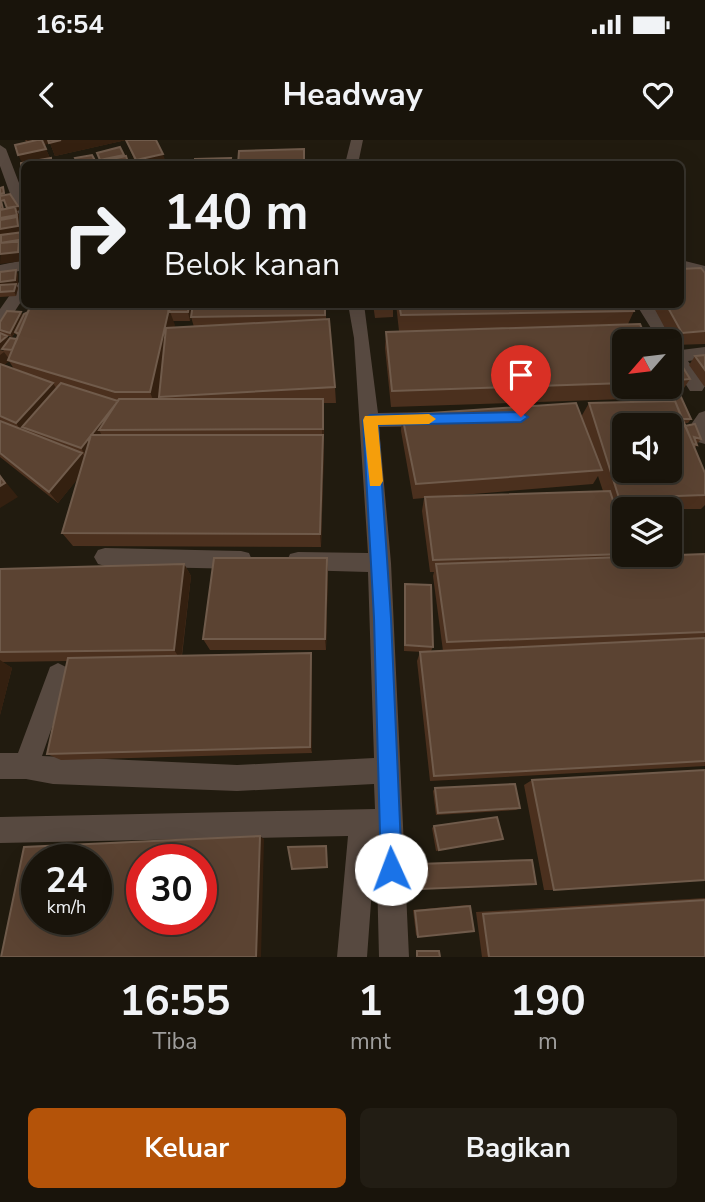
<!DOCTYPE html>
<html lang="id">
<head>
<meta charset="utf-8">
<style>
	:root { --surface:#19140b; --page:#221d14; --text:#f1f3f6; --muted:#9f9e9d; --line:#37332c; --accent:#b45309 }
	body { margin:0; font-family:"Nunito Sans",sans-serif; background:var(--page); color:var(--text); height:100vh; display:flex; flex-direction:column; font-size:26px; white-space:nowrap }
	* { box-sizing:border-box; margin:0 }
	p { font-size:23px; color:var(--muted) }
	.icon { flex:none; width:38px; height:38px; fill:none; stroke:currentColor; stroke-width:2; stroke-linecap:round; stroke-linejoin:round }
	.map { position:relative; height:817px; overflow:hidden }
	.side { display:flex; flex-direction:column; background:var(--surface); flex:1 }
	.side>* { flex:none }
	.banner { position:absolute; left:21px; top:21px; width:663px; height:147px; border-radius:10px; box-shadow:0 7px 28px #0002,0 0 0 2px var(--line); background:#19140b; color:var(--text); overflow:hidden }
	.needle { width:46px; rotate:242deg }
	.fabs { position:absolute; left:612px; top:189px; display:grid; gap:14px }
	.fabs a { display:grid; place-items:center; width:70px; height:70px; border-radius:10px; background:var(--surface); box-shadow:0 7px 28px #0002,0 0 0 2px var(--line); font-size:35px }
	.speed { position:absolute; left:21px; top:704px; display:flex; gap:14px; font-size:35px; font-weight:700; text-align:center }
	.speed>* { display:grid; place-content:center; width:91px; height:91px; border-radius:50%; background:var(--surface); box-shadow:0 7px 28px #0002,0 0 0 2px var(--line); line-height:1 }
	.speed small { font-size:18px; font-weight:400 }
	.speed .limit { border:10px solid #d22; background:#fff; color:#111 }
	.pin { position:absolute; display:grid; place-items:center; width:60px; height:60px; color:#fff; margin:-72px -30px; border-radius:50% 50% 50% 0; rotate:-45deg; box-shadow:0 0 7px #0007 }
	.pin .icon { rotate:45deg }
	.me { position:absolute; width:77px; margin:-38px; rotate:358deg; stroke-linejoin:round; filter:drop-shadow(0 0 5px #0008) }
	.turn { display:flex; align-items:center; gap:24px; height:147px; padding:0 28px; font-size:32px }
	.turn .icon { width:91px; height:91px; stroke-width:2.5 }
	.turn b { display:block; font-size:49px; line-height:60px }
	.eta { display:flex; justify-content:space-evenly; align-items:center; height:119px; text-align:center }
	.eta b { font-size:42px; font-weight:700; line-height:49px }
	.button { display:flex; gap:14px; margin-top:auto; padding:14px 28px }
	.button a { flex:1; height:80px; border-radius:10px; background:var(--accent); color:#fff; font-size:28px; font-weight:700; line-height:80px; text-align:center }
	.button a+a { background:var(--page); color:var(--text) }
	.status { display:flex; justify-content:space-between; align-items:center; height:49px; padding:0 35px; background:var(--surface); direction:ltr }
	.status svg { height:19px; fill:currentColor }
	header { display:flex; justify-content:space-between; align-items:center; height:91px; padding:0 28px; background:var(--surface); font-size:32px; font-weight:700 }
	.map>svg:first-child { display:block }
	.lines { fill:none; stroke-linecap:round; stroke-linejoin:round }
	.minor { fill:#574940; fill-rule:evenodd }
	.wall { fill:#4b301e; fill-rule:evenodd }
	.shaded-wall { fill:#342010 }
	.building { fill:#5b4332; stroke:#705b4b; stroke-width:2; fill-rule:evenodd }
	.route { fill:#1a73e8; stroke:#114b97; stroke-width:2 }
	.slow { fill:#f59e0b }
</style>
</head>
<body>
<div class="status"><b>16:54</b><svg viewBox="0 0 49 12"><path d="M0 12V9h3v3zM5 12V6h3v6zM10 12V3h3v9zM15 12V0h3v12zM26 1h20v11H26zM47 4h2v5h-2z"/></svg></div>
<header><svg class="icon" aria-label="back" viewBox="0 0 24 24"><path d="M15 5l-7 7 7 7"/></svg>Headway<svg class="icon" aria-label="heart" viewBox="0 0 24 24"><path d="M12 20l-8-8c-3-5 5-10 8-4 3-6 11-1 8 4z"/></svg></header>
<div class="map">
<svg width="705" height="817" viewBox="0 0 705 817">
	<rect width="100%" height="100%" fill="#211b0f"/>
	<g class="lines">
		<path class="minor" d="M351,0H363L358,24H345Z
			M0,5L6,9L24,56V77L17,73L0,26Z
			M24,120V130L0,135V125Z
			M681,120L705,126V136L681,130Z
			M24,141V157L6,185L0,186V169L19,142Z
			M348,164H364L378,273L431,272L437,274L440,279L437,284L431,286L379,287L391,423L409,817H379L376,695L367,817H337L348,696L0,703V677L375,669L374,644L237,651L53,644L26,639H0V613H18L50,527L58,523L66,527L70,535L42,616L237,625L374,618L368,432L298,430L290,428L287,421L290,414L298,412L368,413L354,198Z
			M636,164H652L681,210L705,207V219L688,221L705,246L702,251H690L670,220V201H659Z
			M705,271V304L698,302L692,283L699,273Z
			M105,408L241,411L249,413L252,420L249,427L241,429L105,426L98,424L94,417L98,410Z"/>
	</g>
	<path class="wall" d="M25,0H156L166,23L160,24H136L126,0L55,16L50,3L44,5L50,18L24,24V51L22,46V23L26,2Z
		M0,132L18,134V144L16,145L18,148L16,156L0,157Z
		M705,133V204L674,205L652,164H681Z
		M30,164H169L168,169H169L170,164H326V179L335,247L336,263H324V310L321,407L73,406L62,393L78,338L58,363L0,317V210L4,211L2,209L6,204L0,209V182L21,172L23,175L32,169ZM191,177L194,187L174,188L173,181H190ZM15,193L18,197L17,199H9L5,195L12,197ZM9,221L14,229L4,225Z
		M373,164H393V177L375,178Z
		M396,164H632L634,171L628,184L625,201V247H670V206L690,239L684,248L663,250L661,247L655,258L391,267L385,208L386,192L399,191Z
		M705,215V246H704L689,225L695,216Z
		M669,257L691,279L688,283H684L685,286L701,299L698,303L696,302L697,305L695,308L705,333V365L701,369H625V371L616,372L625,398V415H629L626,417L705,414V626L430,641L417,521L420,512H423L404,511V450L405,444L433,507L431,511H443L433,436L434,432H430L422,371L424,358L413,359L401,291L402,275L581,277L589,263L667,261ZM598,336L603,351L449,356L593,344Z
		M327,418L328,431L326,510H210L203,499Z
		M184,424L191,436L182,516L312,522V613L61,620L47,614L68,521L2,522L12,528L0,575V429Z
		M532,640L554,750H544L524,645Z
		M435,648L520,668L516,670L436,675L433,651Z
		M434,686L503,699L436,711L432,688Z
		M419,724L536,744L419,749L417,725Z
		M705,758V817H482L476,772Z
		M467,765L470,766L418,797L416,795L413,770Z"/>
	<path class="shaded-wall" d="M27,0H126L55,16L50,3L44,5L50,18L23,24L18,15L30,8Z
		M163,14L166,23L160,24H137L136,20Z
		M124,15L125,19L103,24H102L100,20Z
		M18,66L20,70L17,71L20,76L23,95L0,99V78L7,68Z
		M24,101V106H22L23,110V121L0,124L1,105Z
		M16,130L18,134V144L16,145L18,148L16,156L14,151L0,147V142Z
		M164,164H169L165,180L162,171Z
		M189,164H194L190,181L188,172Z
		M169,169L175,185L156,268L150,252Z
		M21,172L24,177L12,197L10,193Z
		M7,196L10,200L0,209V202Z
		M4,212L10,220L0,229V215Z
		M53,243L61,256L22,287L26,293L24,295L16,283Z
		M323,259L324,310L321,407L320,394Z
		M118,261L99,290L104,299L88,320L81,308Z
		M82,313L90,324L58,363L49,352Z
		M0,335L18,357L0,368Z
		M327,418L328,431L326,510L325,499Z
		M184,424L191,436L181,520L174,510Z
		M311,513L312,522V613L310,607Z
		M0,520L12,528L0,575Z
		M260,696L264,699L261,817H256Z"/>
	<path class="building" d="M37,0H42L46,9L18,15L15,5Z
		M48,0H61L49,3Z
		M126,0H156L163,14L136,20Z
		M120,7L124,15L100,20L97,13Z
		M304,9V24H238L239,11Z
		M92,15L97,24H78L75,18Z
		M126,16L128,22L114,24L112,19Z
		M51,18V24H24V46H22L21,23Z
		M231,18L230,24H195V19Z
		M3,47L4,53L0,54V48Z
		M10,54L18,66L7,68L4,60L1,61L3,69H0V56Z
		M15,67L17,75L0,78V70Z
		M17,77L18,86L0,89V80Z
		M24,92V101L1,103V95Z
		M19,100L18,112L0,114V103Z
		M701,128L705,133V191L682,193L666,164H681V129Z
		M16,130L15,140L0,142V132Z
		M16,144L14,151L0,152V145Z
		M74,164H95L94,169H72Z
		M100,164H118L117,169H99Z
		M122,164H143L142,169H121Z
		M148,164H164L163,169H147Z
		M170,164H189L188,172H170L169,169L168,172Z
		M193,164H325V175L191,177Z
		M374,164H393V168L375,169Z
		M399,164H632L634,171L401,175Z
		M29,169H169L150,252H115L8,220Z
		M7,171L21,172L10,193L0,190V182Z
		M28,172L19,194L15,192L24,174Z
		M329,179L335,247L159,257L166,188Z
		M640,184L647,201H625V243L392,251L386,192Z
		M0,193L7,196L0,202Z
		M10,198L17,199L12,210L2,209Z
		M670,206L690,239L670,241Z
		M705,215V230L695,216Z
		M0,224L53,243L16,283L0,276Z
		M61,243L118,261L81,308L22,287Z
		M669,257H681L691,279H682L675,261H671Z
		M119,259H323V289L99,290Z
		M675,261L705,333V355L619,358L589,263ZM625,285H670V331H625Z
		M576,263L602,330L416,344L402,275Z
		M0,281L82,313L49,352L0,313Z
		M695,284L701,299L694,297L697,305L693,304L685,286Z
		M91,295H323L320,394L62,393Z
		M0,336L5,343L0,346Z
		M610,351L625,398V414L433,420L425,357Z
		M705,414V492L447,502L436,424Z
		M214,418H327L325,499H203Z
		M184,424L174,510L0,512V429Z
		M405,444L431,445L433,507L405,505Z
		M705,498V621L434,636L420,512Z
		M311,513L310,607L47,614L68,518Z
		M705,630V740L554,750L532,640Z
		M515,644L520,668L438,673L435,648Z
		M497,677L503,699L439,710L434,686Z
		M260,696L256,817H1L24,707ZM37,719H96V779H37ZM142,719H201V779H142Z
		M326,706L327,727L292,729L288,707Z
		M532,720L536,744L421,749L419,724Z
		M705,760V817H489L483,774Z
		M470,766L474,791L418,797L415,771Z
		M417,811H439L440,817H417Z"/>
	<path class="route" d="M521,272L528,277L521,282L378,285L391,478L402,729L399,736L391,739L384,736L381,729L374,478L363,280L370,275Z"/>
	<path class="slow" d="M429,274L436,279L429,284L378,285L383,341L380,346H370L363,280L365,276Z"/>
</svg>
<div class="fabs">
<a><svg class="needle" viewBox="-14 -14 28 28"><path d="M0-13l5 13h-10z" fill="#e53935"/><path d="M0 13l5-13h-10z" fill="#9f9e9d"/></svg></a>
<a><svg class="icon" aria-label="sound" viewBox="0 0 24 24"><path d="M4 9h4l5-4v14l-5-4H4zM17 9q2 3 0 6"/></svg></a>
<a><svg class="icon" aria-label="layers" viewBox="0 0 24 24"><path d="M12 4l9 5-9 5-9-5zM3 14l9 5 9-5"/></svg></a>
</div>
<div class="speed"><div>24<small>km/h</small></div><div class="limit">30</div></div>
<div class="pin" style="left:521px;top:277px;background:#d93025"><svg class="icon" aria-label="arrive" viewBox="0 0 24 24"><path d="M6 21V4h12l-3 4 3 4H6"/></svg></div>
<svg class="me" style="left:391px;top:729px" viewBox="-20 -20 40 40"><circle r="19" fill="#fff"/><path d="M0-13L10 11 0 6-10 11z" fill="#1a73e8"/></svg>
<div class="banner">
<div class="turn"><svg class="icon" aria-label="right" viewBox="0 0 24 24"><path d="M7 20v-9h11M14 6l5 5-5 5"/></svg><div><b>140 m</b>Belok kanan</div></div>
</div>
</div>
<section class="side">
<div class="eta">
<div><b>16:55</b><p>Tiba</p></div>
<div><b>1</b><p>mnt</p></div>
<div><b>190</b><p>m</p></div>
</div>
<div class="button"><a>Keluar</a><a>Bagikan</a></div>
</section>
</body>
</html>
